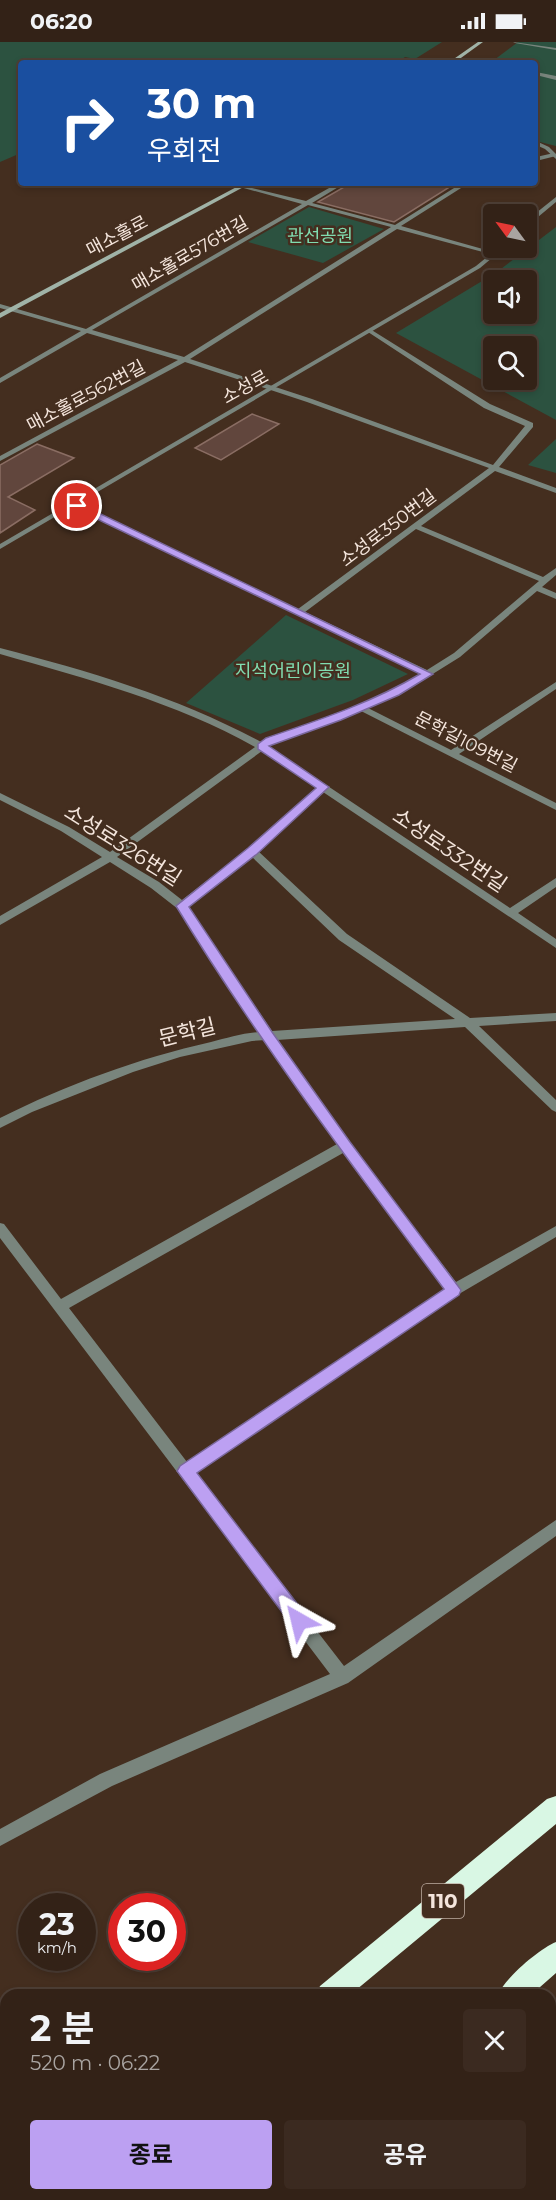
<!DOCTYPE html>
<html lang="ko">
<head>
<meta charset="utf-8">
<style>
	:root { --surface:#332217; --page:#3b2a20; --text:#f1f3f6; --muted:#a9a4a1; --line:#4e3f36; --accent:#bca0f2 }
	body { margin:0; font-family:Montserrat,"Noto Sans KR",sans-serif; background:var(--page); color:var(--text); height:100vh; display:flex; flex-direction:column; font-size:22px; white-space:nowrap }
	* { box-sizing:border-box; margin:0 }
	p { font-size:20px; color:var(--muted) }
	.icon { flex:none; width:33px; height:33px; fill:none; stroke:currentColor; stroke-width:2; stroke-linecap:round; stroke-linejoin:round }
	.map { position:relative; flex:1; overflow:hidden }
	.drawer { position:absolute; left:0px; top:1947px; width:556px; height:212px; display:flex; flex-direction:column; background:var(--surface); border-radius:18px 18px 0 0; box-shadow:0 3px 9px #0003,0 0 0 2px var(--line) }
	.drawer>* { flex:none }
	.banner { position:absolute; left:18px; top:18px; width:520px; height:126px; border-radius:6px; box-shadow:0 3px 9px #0003,0 0 0 2px var(--line); background:#1a4fa0; color:#fff; overflow:hidden }
	.needle { width:39px; rotate:303deg }
	.tools { position:absolute; left:483px; top:162px; display:grid; gap:12px }
	.tools a { display:grid; place-items:center; width:54px; height:54px; border-radius:6px; background:var(--surface); box-shadow:0 3px 9px #0003,0 0 0 2px var(--line); font-size:30px }
	.speed { position:absolute; left:18px; top:1851px; display:flex; gap:12px; font-size:30px; font-weight:700; text-align:center }
	.speed>* { display:grid; place-content:center; width:78px; height:78px; border-radius:50%; background:var(--surface); box-shadow:0 3px 9px #0003,0 0 0 2px var(--line); line-height:1 }
	.speed small { font-size:15px; font-weight:400 }
	.speed .limit { border:9px solid #d22; background:#fff; color:#111 }
	.pin { position:absolute; display:grid; place-items:center; width:51px; height:51px; color:#fff; margin:-26px; border:3px solid #fff; border-radius:50%; box-shadow:0 2px 6px #0007 }
	.me { position:absolute; width:66px; margin:-33px; rotate:323deg; stroke-linejoin:round; filter:drop-shadow(0 0 4px #0008) }
	.turn { display:flex; align-items:center; gap:21px; height:126px; padding:0 30px; font-size:27px }
	.turn .icon { width:78px; height:78px; stroke-width:2.5 }
	.turn b { display:block; font-size:42px; line-height:51px }
	.round { display:grid; place-items:center; flex:none; width:63px; height:63px; border-radius:6px; background:var(--page) }
	.headline { display:flex; align-items:center; justify-content:space-between; height:102px; padding:0 30px }
	h1 { font-size:36px; font-weight:700; line-height:45px }
	.cta { display:flex; gap:12px; margin-top:auto; padding:12px 30px }
	.cta a { flex:1; height:69px; border-radius:6px; background:var(--accent); color:#111; font-size:24px; font-weight:700; line-height:69px; text-align:center }
	.cta a+a { background:var(--page); color:var(--text) }
	.status { display:flex; justify-content:space-between; align-items:center; height:42px; padding:0 30px; background:var(--surface); direction:ltr }
	.status svg { height:16px; fill:currentColor }
	.map>svg:first-child { display:block }
	.green { fill:#2c5240; fill-rule:evenodd }
	.building { fill:#61463d; stroke:#8a6d63; stroke-width:1.5 }
	.lines { fill:none; stroke-linecap:round; stroke-linejoin:round }
	.service { fill:#79857d; fill-rule:evenodd }
	.minor { fill:#79857d; fill-rule:evenodd }
	.tertiary { fill:#79857d; fill-rule:evenodd }
	.secondary { fill:#a0b3a7; fill-rule:evenodd }
	.motorway { fill:#d9f7e4; fill-rule:evenodd }
	.route { fill:#bca0f2; stroke:#7a689d; stroke-width:1.5 }
	.labels { text-anchor:middle; dominant-baseline:central; stroke-width:5; stroke-linejoin:round; paint-order:stroke }
	.far-street-label { font-size:18px; fill:#f4e5dc; stroke:#442e1f }
	.far-park-label { font-size:18px; fill:#80dcb0; stroke:#442e1f }
	.shield { fill:#442e1f; stroke:#bfaea3; stroke-width:1.5 }
	.shield-label { font-size:20px; font-weight:bold; fill:#f4e5dc }
	.street-label { font-size:21px; fill:#f4e5dc; stroke:#442e1f }
</style>
</head>
<body>
<div class="status"><b>06:20</b><svg viewBox="0 0 49 12"><path d="M0 12V9h3v3zM5 12V6h3v6zM10 12V3h3v9zM15 12V0h3v12zM26 1h20v11H26zM47 4h2v5h-2z"/></svg></div>
<div class="map">
<svg width="556" height="2158" viewBox="0 0 556 2158">
	<rect width="100%" height="100%" fill="#442e1f"/>
	<path class="green" d="M0,0H442L415,17L405,15L397,21H21V111L0,120Z
		M518,0H556V104L536,99V21H490Z
		M309,165L384,187L323,221L248,200Z
		M556,185V378L396,291L497,230ZM526,238V272H494V238ZM494,304H526V338H494Z
		M556,397V431L528,423Z
		M286,573L408,632L353,658L260,692L186,661Z"/>
	<path class="building" d="M351,141H456L394,180L318,160Z
		M252,372L279,382L221,418L195,406Z
		M37,402L74,416L8,455L35,468L0,491V423Z"/>
	<g class="lines">
		<path class="service" d="M513,0L556,6V8L515,1Z
			M455,17L475,21L453,19Z
			M536,30L556,34V38L536,33Z"/>
		<path class="minor" d="M554,111L556,114L536,119V115Z
			M338,141H345L312,161L395,183L462,141H469L401,184L497,211L494,213L397,187L190,317L312,357L493,423L525,384L484,366L368,290L367,289L370,287L490,362L533,381V385L499,425L556,446V451L495,429L421,484L543,535L556,526V533L542,545L556,551V557L537,549L460,615L399,653L368,666L451,708L556,640V647L459,712L556,761V768L361,669L272,701L268,704L510,866L556,836V845L518,871L556,897V906L323,750L258,809L347,892L470,976L556,971V979L479,984L556,1058V1070L552,1068L465,985L277,998L349,1101L456,1240L556,1184V1195L459,1252L195,1431L344,1624L556,1478V1494L348,1641L112,1744L0,1804V1787L100,1732L330,1632L0,1196V1181L4,1182L61,1257L337,1102L266,998L252,999L180,1015L133,1030L32,1070L0,1086V1076C66,1043 139,1016 211,1000C227,996 243,991 260,990L178,867L151,846L110,820L0,883V874L102,815L61,789L0,758V751L69,785L110,810L255,705C175,660 87,637 0,612V606C89,629 180,656 261,700L266,697C319,679 372,662 421,632L67,461L74,459L298,567L489,426L307,360L185,320L0,419V414L178,318L87,291L0,341V336L81,289L0,266V262L86,287L302,162L240,145V143L306,159ZM308,163L391,185L184,315L92,288ZM416,487L539,539L454,611L427,628L305,570ZM262,709L316,746L248,807L182,858L159,840L117,815ZM252,815L339,898L455,977L272,989L188,865ZM343,1111L445,1247L187,1420L69,1266Z"/>
		<path class="tertiary" d="M536,99L549,105L556,112V117L545,107L536,103Z
			M556,155V160L526,185V179Z
			M498,206H504L480,226L0,507V502L476,224Z"/>
		<path class="secondary" d="M478,0H483L454,21H448Z
			M244,141H251L0,276V271Z"/>
		<path class="motorway" d="M556,1754V1782L350,1953H316L320,1944L547,1757Z
			M556,1900V1931L531,1953H498C505,1936 539,1907 556,1900Z
			M70,2152H102L100,2158H68Z
			M266,2152H299L297,2158H264Z"/>
	</g>
	<path class="route" d="M74,462H80L433,632L399,653L341,678L269,704L329,745L257,812L189,865L272,990L350,1100L461,1248L459,1253L197,1431L306,1573L308,1579L306,1585L299,1588L293,1585L177,1429L180,1424L444,1247C351,1122 257,997 176,864L248,806L316,746L258,707V702L266,696C319,678 371,661 420,632L74,466Z"/>
	<g class="labels">
		<g class="far-street-label">
			<text transform="translate(117 194) rotate(-28)">매소홀로</text>
			<text transform="translate(190 212) rotate(-30)">매소홀로576번길</text>
			<text transform="translate(245 345) rotate(-29)">소성로</text>
			<text transform="translate(86 354) rotate(-28)">매소홀로562번길</text>
			<text transform="translate(388 486) rotate(-37)">소성로350번길</text>
			<text transform="translate(466 700) rotate(27)">문학길109번길</text>
		</g>
		<g class="far-park-label">
			<text x="320" y="194">관선공원</text>
			<text x="293" y="629">지석어린이공원</text>
		</g>
		<rect class="shield" x="422" y="1842" width="42" height="34" rx="4.5"/>
		<g class="shield-label">
			<text x="443" y="1859">110</text>
		</g>
		<g class="street-label">
			<text transform="translate(123 803) rotate(32)">소성로326번길</text>
			<text transform="translate(450 808) rotate(34)">소성로332번길</text>
			<text transform="translate(187 990) rotate(-14)">문학길</text>
		</g>
	</g>
</svg>
<div class="tools">
<a><svg class="needle" viewBox="-14 -14 28 28"><path d="M0-13l5 13h-10z" fill="#e53935"/><path d="M0 13l5-13h-10z" fill="#a9a4a1"/></svg></a>
<a><svg class="icon" aria-label="sound" viewBox="0 0 24 24"><path d="M4 9h4l5-4v14l-5-4H4zM17 9q2 3 0 6"/></svg></a>
<a><svg class="icon" aria-label="search" viewBox="0 0 24 24"><circle cx="10" cy="10" r="6"/><path d="M15 15l6 6"/></svg></a>
</div>
<div class="speed"><div>23<small>km/h</small></div><div class="limit">30</div></div>
<div class="pin" style="left:77px;top:464px;background:#d93025"><svg class="icon" aria-label="arrive" viewBox="0 0 24 24"><path d="M6 21V4h12l-3 4 3 4H6"/></svg></div>
<svg class="me" style="left:299px;top:1579px" viewBox="-20 -20 40 40"><path d="M0-17L14 15 0 8-14 15z" fill="#bca0f2" stroke="#fff" stroke-width="4"/></svg>
<div class="banner">
<div class="turn"><svg class="icon" aria-label="right" viewBox="0 0 24 24"><path d="M7 20v-9h11M14 6l5 5-5 5"/></svg><div><b>30 m</b>우회전</div></div>
</div>
<section class="drawer">
<div class="headline"><div><h1>2 분</h1><p>520 m · 06:22</p></div><a class="round"><svg class="icon" aria-label="close" viewBox="0 0 24 24"><path d="M6 6l12 12M18 6L6 18"/></svg></a></div>
<div class="cta"><a>종료</a><a>공유</a></div>
</section>
</div>
</body>
</html>
